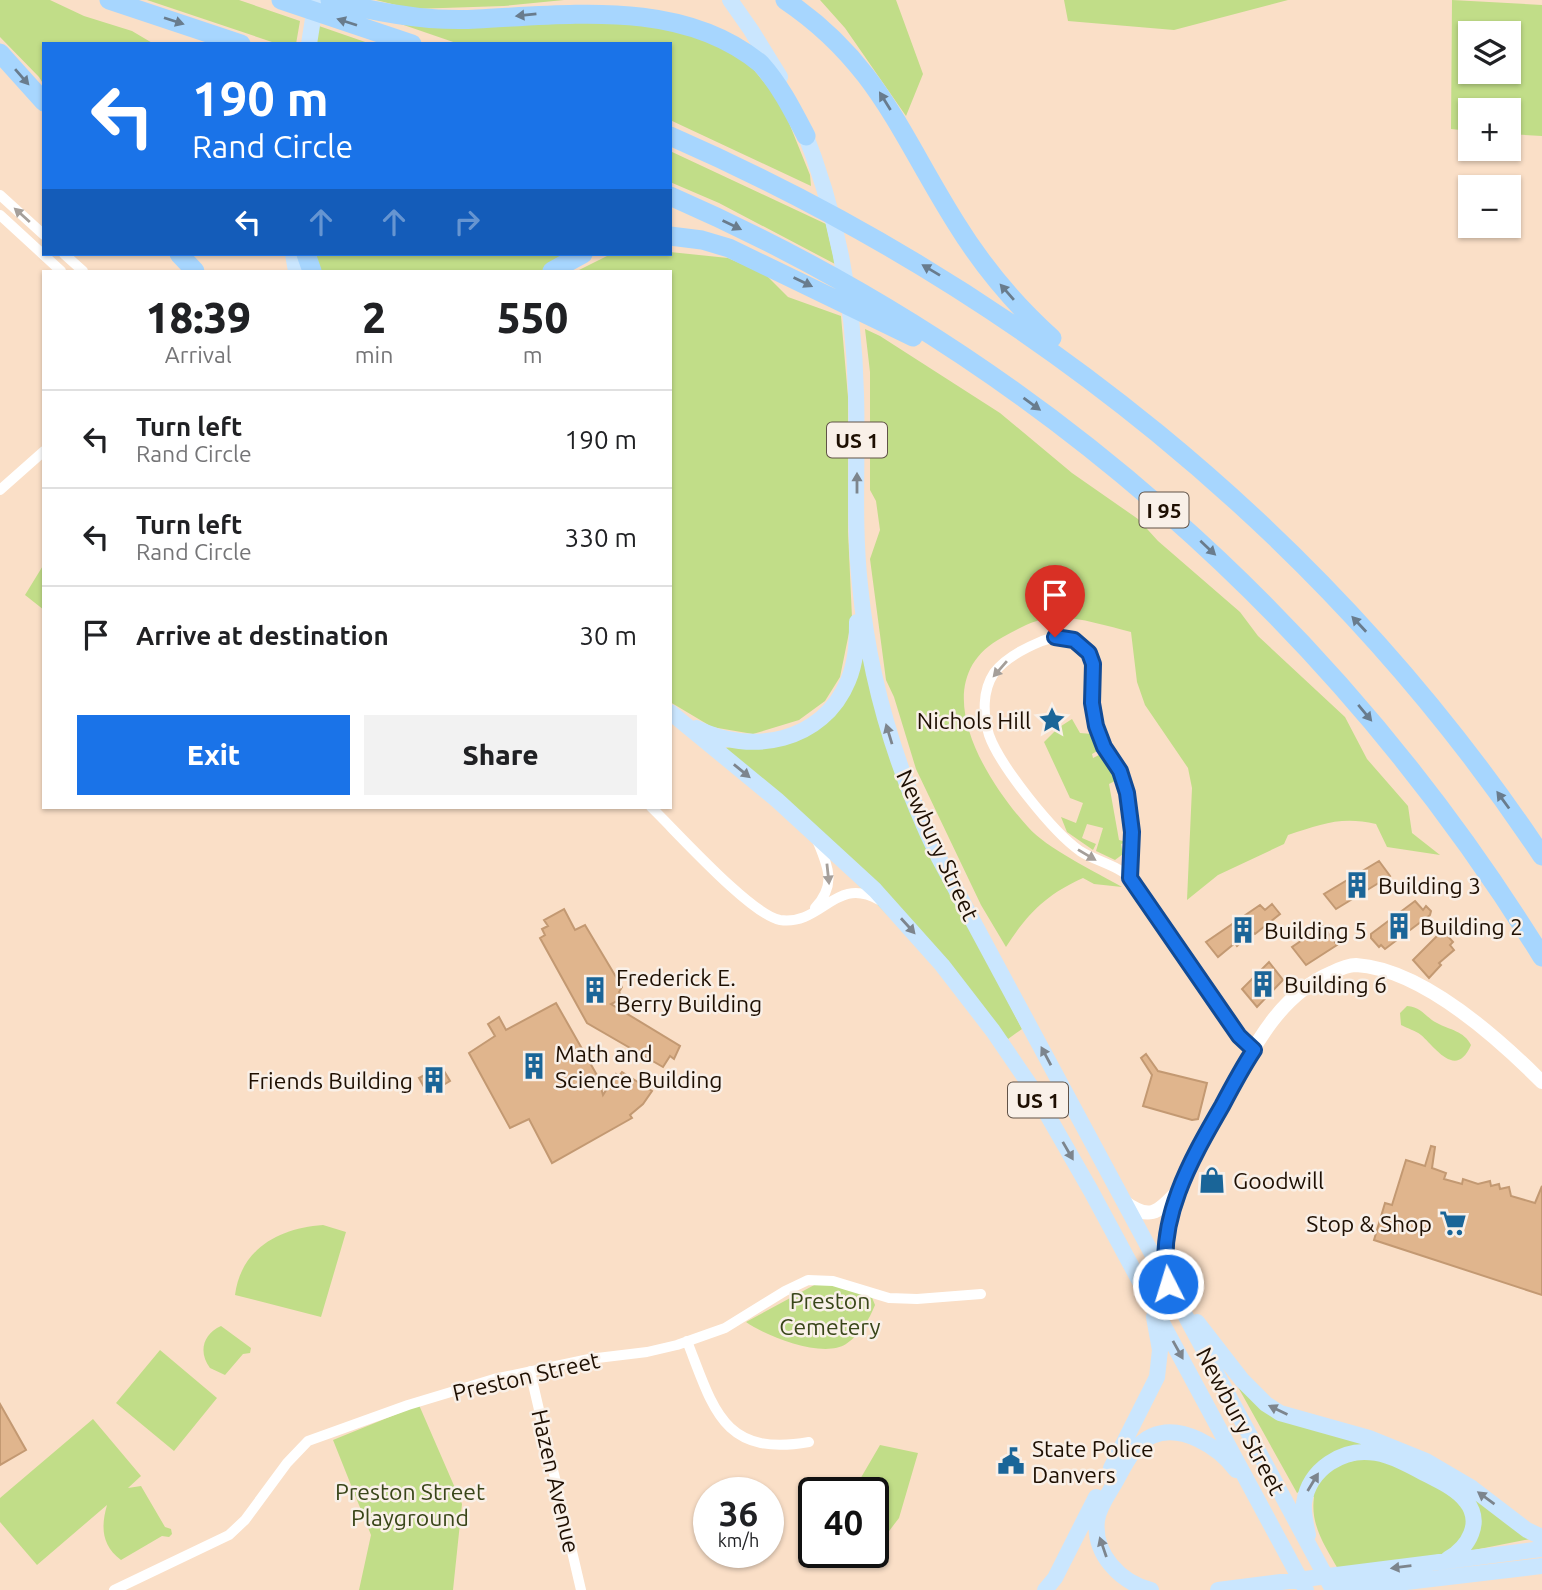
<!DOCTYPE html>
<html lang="en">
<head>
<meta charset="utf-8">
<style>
	:root { --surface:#fff; --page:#f2f2f2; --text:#202124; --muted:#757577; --line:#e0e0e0; --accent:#1a73e8 }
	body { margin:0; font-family:Ubuntu,sans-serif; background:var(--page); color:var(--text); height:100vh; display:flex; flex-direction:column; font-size:26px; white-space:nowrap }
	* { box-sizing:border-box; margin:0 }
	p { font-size:23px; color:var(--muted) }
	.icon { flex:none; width:38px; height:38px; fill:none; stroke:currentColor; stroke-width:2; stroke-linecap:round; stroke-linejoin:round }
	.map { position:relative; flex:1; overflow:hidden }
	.panel { position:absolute; left:42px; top:270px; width:630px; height:539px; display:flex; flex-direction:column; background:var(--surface); border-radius:0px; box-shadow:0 2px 5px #0004 }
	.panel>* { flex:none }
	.hud { position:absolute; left:42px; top:42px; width:630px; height:214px; border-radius:0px; box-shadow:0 2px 5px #0004; background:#1a73e8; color:#fff; overflow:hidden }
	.tools { position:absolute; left:1458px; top:21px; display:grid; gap:14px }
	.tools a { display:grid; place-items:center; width:63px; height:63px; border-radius:0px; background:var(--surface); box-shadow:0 2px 5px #0004; font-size:35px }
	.speed { position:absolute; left:693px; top:1477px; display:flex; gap:14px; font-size:35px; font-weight:700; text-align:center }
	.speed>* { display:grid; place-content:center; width:91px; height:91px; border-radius:50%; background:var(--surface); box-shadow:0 2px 5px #0004; line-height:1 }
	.speed small { font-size:18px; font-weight:400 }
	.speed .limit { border:4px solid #111; border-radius:10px; background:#fff; color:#111 }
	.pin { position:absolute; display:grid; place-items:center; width:60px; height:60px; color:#fff; margin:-72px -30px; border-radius:50% 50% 50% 0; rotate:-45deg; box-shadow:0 0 7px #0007 }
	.pin .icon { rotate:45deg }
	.me { position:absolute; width:77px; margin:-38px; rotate:355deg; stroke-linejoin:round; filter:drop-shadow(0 0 5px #0008) }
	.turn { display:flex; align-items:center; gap:24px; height:147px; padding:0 35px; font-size:32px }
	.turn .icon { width:91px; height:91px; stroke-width:2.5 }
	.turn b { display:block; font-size:49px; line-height:60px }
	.lanes { display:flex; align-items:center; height:66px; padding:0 35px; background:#0003; justify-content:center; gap:35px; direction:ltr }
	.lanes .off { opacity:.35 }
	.eta { display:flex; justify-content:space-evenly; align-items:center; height:119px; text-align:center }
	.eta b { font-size:42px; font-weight:800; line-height:49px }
	.primary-button { display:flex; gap:14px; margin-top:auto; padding:14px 35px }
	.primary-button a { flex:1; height:80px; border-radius:0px; background:var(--accent); color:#fff; font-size:28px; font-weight:800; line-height:80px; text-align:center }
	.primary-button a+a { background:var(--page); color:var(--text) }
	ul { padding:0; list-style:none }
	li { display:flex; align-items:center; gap:21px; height:98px; padding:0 35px; border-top:2px solid var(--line) }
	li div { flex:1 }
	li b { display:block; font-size:26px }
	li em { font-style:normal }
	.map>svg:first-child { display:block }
	.green { fill:#c1dd88; fill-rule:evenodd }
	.building { fill:#e0b58d; stroke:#c39972; stroke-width:2 }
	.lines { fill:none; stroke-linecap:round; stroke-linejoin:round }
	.street { stroke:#fff; stroke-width:10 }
	.secondary { stroke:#fff; stroke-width:14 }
	.primary { stroke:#cae6fe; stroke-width:16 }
	.highway { stroke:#a7d6fe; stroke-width:19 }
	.oneway { fill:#697c8d }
	.oneway2 { fill:#a59f9a }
	.oneway3 { fill:#7d858d }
	.route-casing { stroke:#114b97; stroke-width:18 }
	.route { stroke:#1a73e8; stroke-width:12 }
	.labels { text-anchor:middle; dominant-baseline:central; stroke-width:5; stroke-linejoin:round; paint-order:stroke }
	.shield { fill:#f9f0e8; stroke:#605247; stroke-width:2 }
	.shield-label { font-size:21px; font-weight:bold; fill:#1e0f02 }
	.poi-label { font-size:23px; fill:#1e0f02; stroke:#f9f0e8; text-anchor:start }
	.street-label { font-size:23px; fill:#1e0f02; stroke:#f9f0e8 }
	.park-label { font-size:23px; fill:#394619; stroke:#f9f0e8 }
</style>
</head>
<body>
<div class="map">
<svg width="1542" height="1590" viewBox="0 0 1542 1590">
	<rect width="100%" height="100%" fill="#fadfc7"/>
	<path class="green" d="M0,0H50L84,16L132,31L154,44H44V85L39,77L0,37Z
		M147,0H239L300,21L296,44H278Z
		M376,0H564L504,6L412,9Z
		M820,0H896L923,74L906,116L845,28Z
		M1064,0H1288L1174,30L1068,21Z
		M1452,0L1542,5V136L1509,134L1508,110H1470V131L1451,129ZM1470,33H1508V72H1470Z
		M622,11L736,48L781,103L810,175L811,186L670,120V44H459L395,22Z
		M319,26L371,44H316Z
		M670,151L826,224L835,264L719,203L670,182Z
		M670,252L728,258L766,275L788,297L841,316L848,397V531L852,618L840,677L825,701L799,720L753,734L712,727L670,702V271H577L611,254Z
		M309,254H570L541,271H317Z
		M865,329L880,336L1000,413L1072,473L1138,519L1158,541L1240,612L1258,636L1345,717L1367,759L1408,806L1412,833L1440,855L1387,847L1376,824C1341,816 1322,824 1288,835L1284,844L1218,875L1187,900L1192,788L1188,768L1145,705L1137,682L1131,632C1108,626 1081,618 1058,617C1039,617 1019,628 1003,637C922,680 985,780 1028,827C1046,848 1096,872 1122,887L1094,884L1083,878C1047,894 1027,914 1006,947L981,905L916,769L894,697L886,680L870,559L880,530L876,501L870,490V372Z
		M44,564V610L25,595Z
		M860,652L972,932L1022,1029L1008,1039L725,748L812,731Z
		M1072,719L1080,733L1092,734L1099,750L1092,754L1093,758L1101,754L1117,780L1109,784L1119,840L1127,842L1121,844L1123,854L1115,860L1096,851L1103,828L1087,824L1082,838L1096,844L1093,850L1067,832L1061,817L1076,823L1083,803L1070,798L1044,742L1058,728Z
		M1407,1006C1422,1007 1425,1017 1437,1023C1450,1030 1464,1031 1471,1045C1456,1080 1435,1047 1421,1035C1415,1030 1408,1029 1401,1025L1400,1013Z
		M323,1225L346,1232L321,1317L235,1295C241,1248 280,1228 323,1225Z
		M829,1277L871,1295L875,1305C869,1320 860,1335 846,1344C823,1359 766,1336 746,1322Z
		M221,1326L251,1348L250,1353L243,1354L225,1375L210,1368C198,1352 203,1334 221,1326Z
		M160,1350L217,1398L174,1451L116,1403Z
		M1240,1386L1244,1391L1360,1439L1367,1446L1297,1493L1238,1387Z
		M419,1405L462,1504L453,1590H359L371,1535L333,1440Z
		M93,1419L141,1476L128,1488L141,1486L165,1527L171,1529L172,1534L169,1537L162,1536L121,1560C101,1545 101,1526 107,1505L37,1565L0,1522V1498Z
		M880,1445L918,1453L899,1518L880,1543L873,1540V1493H852Z
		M1375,1457L1422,1476L1464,1506L1468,1529L1449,1553L1338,1569C1325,1546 1310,1525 1314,1497L1312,1496C1324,1464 1345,1462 1375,1457Z
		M1471,1493L1530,1539L1469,1551Z"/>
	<path class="building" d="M1379,861L1390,876L1336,909L1324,894Z
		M1415,901L1423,910L1426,906L1431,911L1430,915L1385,949L1381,945L1379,947L1371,938V934Z
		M1272,904L1280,914L1255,934L1253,932L1237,946L1235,943L1218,957L1206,942L1260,905L1265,910Z
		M564,909L575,930L585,925L622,987L619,992L623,998L611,1004L680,1046L674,1059L670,1056L663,1067L587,1023L540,938L545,935L542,929L548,926L544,920Z
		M1323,926L1337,945L1306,965L1292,947Z
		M1439,934L1442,937L1446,934L1453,942L1450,945L1454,950L1439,963L1441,965L1429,978L1413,960Z
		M1269,962L1283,980L1257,1007L1242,989Z
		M556,1003L598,1077L603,1095L616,1074L619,1076L622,1072L652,1091L643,1104L630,1115L632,1118L552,1163L529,1119L510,1128L469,1053L495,1036L488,1024L499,1017L506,1030Z
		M1146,1054L1158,1071L1207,1083L1198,1119L1192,1120L1143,1106L1152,1075L1141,1058Z
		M441,1066L450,1081L428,1094L419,1078Z
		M1431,1146L1435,1147L1432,1168L1446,1173L1444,1179L1462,1184L1463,1179L1478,1184L1490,1181L1491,1186L1499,1184L1500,1189L1509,1187L1511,1196L1535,1203L1542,1186V1295L1374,1240L1385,1203L1392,1205L1406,1160L1425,1166Z
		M0,1404L26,1450L0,1465Z"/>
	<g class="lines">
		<path class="street" d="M0,195L44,235
			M0,215L61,271
			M64,254L83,271
			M0,490L44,451
			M651,807C676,831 751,915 780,920C822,926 835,875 879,900
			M1130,878C1134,845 1135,803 1121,773C1113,757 1100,744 1096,726C1087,692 1107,618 1042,641C1025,648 1005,658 994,673C982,691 983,715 989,735C1000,766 1053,832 1080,851C1095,861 1120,866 1131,879C1140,889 1146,904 1154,915C1183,955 1211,996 1239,1036L1254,1050
			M815,908C837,884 828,867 817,840
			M687,1341C714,1410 723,1457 809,1442
			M530,1371L581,1590
			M114,1590L229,1535L245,1520L287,1463L308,1441L408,1405L494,1379L589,1359L647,1352L677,1345L725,1328L785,1291L808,1280L833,1281L889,1298L917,1299L981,1294"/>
		<path class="secondary" d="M1124,1202C1149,1220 1157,1214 1177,1192
			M1167,1279C1154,1216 1199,1148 1228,1096C1253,1048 1279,995 1331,973C1339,969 1348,965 1356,965C1421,969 1498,1038 1542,1082"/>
		<path class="primary" d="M730,0L751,30L780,77
			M309,44L316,0
			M802,126C837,212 854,302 856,394C858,458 853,522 860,585C869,680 897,772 939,858L1333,1590
			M293,254L296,271
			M670,712L777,800L875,890L942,965L993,1031L1032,1088L1091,1191L1306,1590
			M696,728C751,756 823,742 848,681C856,662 857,643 857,622
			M1197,1322L1242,1380L1266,1404L1280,1413L1369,1438L1426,1461L1472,1488L1527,1530L1542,1537
			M1111,1468L1157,1377L1160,1350L1154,1317
			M1308,1535C1306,1524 1303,1514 1304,1503C1309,1469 1343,1447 1376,1453C1393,1456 1411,1466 1426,1474C1439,1481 1456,1488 1466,1501C1483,1522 1469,1547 1448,1559
			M1045,1590L1055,1578L1096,1497
			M1151,1590C1120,1582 1093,1554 1097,1520C1099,1506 1109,1493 1116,1481C1125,1465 1134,1444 1152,1436C1181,1423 1219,1447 1236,1470
			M1218,1590L1542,1549
			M1339,1590L1542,1566"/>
		<path class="highway" d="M109,0L241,44
			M281,0L412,44
			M330,0C378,13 427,22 477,19C577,14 684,0 761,64C780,85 793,111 806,136
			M785,0C877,62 900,134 956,223C982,265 1014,304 1052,338
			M0,53L44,102
			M670,136C1022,290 1328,535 1542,856
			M670,196C1032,354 1335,622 1542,957
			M670,236L702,240L729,248L913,337
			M179,254L195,271
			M306,254L312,271
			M552,271L583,254"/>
	</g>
	<defs><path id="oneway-solid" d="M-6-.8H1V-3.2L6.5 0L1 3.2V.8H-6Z" transform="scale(1.75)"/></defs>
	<g class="oneway">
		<use href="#oneway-solid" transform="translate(526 15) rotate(174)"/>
		<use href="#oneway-solid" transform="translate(174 21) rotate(18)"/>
		<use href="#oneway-solid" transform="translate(347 22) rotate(-162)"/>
		<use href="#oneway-solid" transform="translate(22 77) rotate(49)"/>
		<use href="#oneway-solid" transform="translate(885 101) rotate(-122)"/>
		<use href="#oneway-solid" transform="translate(732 225) rotate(26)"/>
		<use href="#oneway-solid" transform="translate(931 270) rotate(-149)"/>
		<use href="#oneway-solid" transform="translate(803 282) rotate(26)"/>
		<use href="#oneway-solid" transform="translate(1007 292) rotate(-131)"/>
		<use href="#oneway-solid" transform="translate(1032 404) rotate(36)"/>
		<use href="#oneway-solid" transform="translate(1208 548) rotate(43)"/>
		<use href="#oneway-solid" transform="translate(1359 624) rotate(-133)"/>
		<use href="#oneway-solid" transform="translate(1365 713) rotate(50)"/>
		<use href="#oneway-solid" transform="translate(1503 800) rotate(-126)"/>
	</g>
	<g class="oneway2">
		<use href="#oneway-solid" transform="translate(22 215) rotate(-138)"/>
		<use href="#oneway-solid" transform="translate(1000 669) rotate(131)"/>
		<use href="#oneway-solid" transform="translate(1087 855) rotate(31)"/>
		<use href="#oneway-solid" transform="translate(828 874) rotate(84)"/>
	</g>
	<g class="oneway3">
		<use href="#oneway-solid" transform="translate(857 483) rotate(-90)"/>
		<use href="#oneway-solid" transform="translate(889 734) rotate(-107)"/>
		<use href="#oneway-solid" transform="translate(742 771) rotate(39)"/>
		<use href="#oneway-solid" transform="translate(908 926) rotate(48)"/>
		<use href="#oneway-solid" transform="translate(1046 1056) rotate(-118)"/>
		<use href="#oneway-solid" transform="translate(1068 1151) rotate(60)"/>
		<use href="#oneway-solid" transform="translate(1178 1350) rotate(61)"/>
		<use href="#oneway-solid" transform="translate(1278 1410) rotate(-154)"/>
		<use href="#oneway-solid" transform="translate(1313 1482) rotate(-59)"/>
		<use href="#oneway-solid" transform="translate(1486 1498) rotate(-144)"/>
		<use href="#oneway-solid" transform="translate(1103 1547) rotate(-109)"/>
		<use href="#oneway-solid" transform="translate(1401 1567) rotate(173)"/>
	</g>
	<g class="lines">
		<defs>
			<path id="route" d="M1055,637L1074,640L1089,653L1093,664L1092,703L1096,726L1104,747L1120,771L1127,793L1132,832L1130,878L1239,1036L1254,1050C1242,1068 1232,1087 1222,1106C1192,1158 1155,1221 1168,1284"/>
		</defs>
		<use href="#route" class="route-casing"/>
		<use href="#route" class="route"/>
	</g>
	<defs>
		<symbol id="sight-bare" viewBox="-9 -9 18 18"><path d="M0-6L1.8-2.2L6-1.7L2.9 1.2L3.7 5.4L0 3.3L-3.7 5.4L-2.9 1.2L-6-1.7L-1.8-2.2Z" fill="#1a6598" stroke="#f9f0e8" stroke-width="2.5" paint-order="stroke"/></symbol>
		<symbol id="building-bare" viewBox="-9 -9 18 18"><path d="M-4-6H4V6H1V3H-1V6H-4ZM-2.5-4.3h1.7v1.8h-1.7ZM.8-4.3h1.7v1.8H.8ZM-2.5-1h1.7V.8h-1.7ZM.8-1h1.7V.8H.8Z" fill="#1a6598" stroke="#f9f0e8" stroke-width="2.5" paint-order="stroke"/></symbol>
		<symbol id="shop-bare" viewBox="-9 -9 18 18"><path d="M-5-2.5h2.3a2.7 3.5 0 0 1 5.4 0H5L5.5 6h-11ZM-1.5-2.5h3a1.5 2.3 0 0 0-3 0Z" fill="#1a6598" stroke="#f9f0e8" stroke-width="2.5" paint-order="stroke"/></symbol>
		<symbol id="supermarket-bare" viewBox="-9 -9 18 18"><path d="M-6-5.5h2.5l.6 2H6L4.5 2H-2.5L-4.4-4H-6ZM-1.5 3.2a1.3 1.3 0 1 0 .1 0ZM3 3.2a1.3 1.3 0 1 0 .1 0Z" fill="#1a6598" stroke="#f9f0e8" stroke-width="2.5" paint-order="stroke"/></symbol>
		<symbol id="civic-bare" viewBox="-9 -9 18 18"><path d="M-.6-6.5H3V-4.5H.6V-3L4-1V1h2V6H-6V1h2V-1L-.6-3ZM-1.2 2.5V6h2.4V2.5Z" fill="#1a6598" stroke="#f9f0e8" stroke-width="2.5" paint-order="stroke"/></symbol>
	</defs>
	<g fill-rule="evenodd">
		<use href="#sight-bare" x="1033" y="701" width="38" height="38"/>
		<use href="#building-bare" x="1338" y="866" width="38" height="38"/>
		<use href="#building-bare" x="1380" y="907" width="38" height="38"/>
		<use href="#building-bare" x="1224" y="911" width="38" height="38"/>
		<use href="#building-bare" x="1244" y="965" width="38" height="38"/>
		<use href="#building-bare" x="576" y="971" width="38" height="38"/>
		<use href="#building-bare" x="515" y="1047" width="38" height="38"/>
		<use href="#building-bare" x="415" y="1061" width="38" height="38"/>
		<use href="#shop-bare" x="1193" y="1161" width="38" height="38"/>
		<use href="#supermarket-bare" x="1434" y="1204" width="38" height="38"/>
		<use href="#civic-bare" x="992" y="1442" width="38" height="38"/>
	</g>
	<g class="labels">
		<g class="shield">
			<rect x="827" y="422.5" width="60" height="35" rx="5"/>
			<rect x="1139.5" y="492.5" width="49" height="35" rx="5"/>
			<rect x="1008" y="1082.5" width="60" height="35" rx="5"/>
		</g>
		<g class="shield-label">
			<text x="857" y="440">US 1</text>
			<text x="1164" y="510">I 95</text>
			<text x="1038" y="1100">US 1</text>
		</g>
		<g class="poi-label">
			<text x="1031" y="720" text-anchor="end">Nichols Hill</text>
			<text x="1378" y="885">Building 3</text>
			<text x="1420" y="926">Building 2</text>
			<text x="1264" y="930">Building 5</text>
			<text x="616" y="977">Frederick E.<tspan x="616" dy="26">Berry Building</tspan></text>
			<text x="1284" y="984">Building 6</text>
			<text x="555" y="1053">Math and<tspan x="555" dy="26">Science Building</tspan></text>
			<text x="413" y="1080" text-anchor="end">Friends Building</text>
			<text x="1233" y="1180">Goodwill</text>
			<text x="1432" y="1223" text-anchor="end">Stop &amp; Shop</text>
			<text x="1032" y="1448">State Police<tspan x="1032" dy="26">Danvers</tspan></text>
		</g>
		<g class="street-label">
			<text transform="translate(938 845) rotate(65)">Newbury Street</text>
			<text transform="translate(526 1376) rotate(-13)">Preston Street</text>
			<text transform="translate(1241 1421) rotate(62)">Newbury Street</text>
			<text transform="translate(556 1481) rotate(77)">Hazen Avenue</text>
		</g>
		<g class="park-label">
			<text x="830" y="1300">Preston<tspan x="830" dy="26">Cemetery</tspan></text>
			<text x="410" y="1491">Preston Street<tspan x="410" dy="26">Playground</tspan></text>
		</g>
	</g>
</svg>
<div class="tools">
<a><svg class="icon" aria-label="layers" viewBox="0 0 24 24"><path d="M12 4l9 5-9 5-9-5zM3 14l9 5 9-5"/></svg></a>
<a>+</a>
<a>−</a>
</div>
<div class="speed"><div>36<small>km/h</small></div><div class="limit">40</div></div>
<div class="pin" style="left:1055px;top:637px;background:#d93025"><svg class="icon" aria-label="arrive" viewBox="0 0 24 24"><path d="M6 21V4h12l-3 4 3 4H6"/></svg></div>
<svg class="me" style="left:1168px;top:1284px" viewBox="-20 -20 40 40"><circle r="17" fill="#1a73e8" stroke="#fff" stroke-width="3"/><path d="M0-11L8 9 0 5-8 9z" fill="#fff"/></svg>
<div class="hud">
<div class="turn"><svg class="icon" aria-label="left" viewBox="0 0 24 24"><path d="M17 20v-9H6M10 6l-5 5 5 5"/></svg><div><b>190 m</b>Rand Circle</div></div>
<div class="lanes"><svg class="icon" aria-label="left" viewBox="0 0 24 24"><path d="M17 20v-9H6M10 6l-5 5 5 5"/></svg><svg class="icon off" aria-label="ahead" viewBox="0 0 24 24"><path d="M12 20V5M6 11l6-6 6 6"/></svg><svg class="icon off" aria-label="ahead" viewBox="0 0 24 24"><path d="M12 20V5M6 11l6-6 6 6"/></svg><svg class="icon off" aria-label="right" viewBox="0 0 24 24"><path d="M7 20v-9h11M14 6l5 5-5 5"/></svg></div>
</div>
<section class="panel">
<div class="eta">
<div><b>18:39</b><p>Arrival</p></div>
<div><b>2</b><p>min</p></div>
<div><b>550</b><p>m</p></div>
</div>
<ul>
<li><svg class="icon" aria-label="left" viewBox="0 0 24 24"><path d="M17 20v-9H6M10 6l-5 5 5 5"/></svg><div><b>Turn left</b><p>Rand Circle</p></div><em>190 m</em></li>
<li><svg class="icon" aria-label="left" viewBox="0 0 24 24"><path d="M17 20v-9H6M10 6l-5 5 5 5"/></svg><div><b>Turn left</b><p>Rand Circle</p></div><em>330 m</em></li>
<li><svg class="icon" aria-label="arrive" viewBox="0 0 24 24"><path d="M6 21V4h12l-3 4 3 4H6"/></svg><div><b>Arrive at destination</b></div><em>30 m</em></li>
</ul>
<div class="primary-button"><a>Exit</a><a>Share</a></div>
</section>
</div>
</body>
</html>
